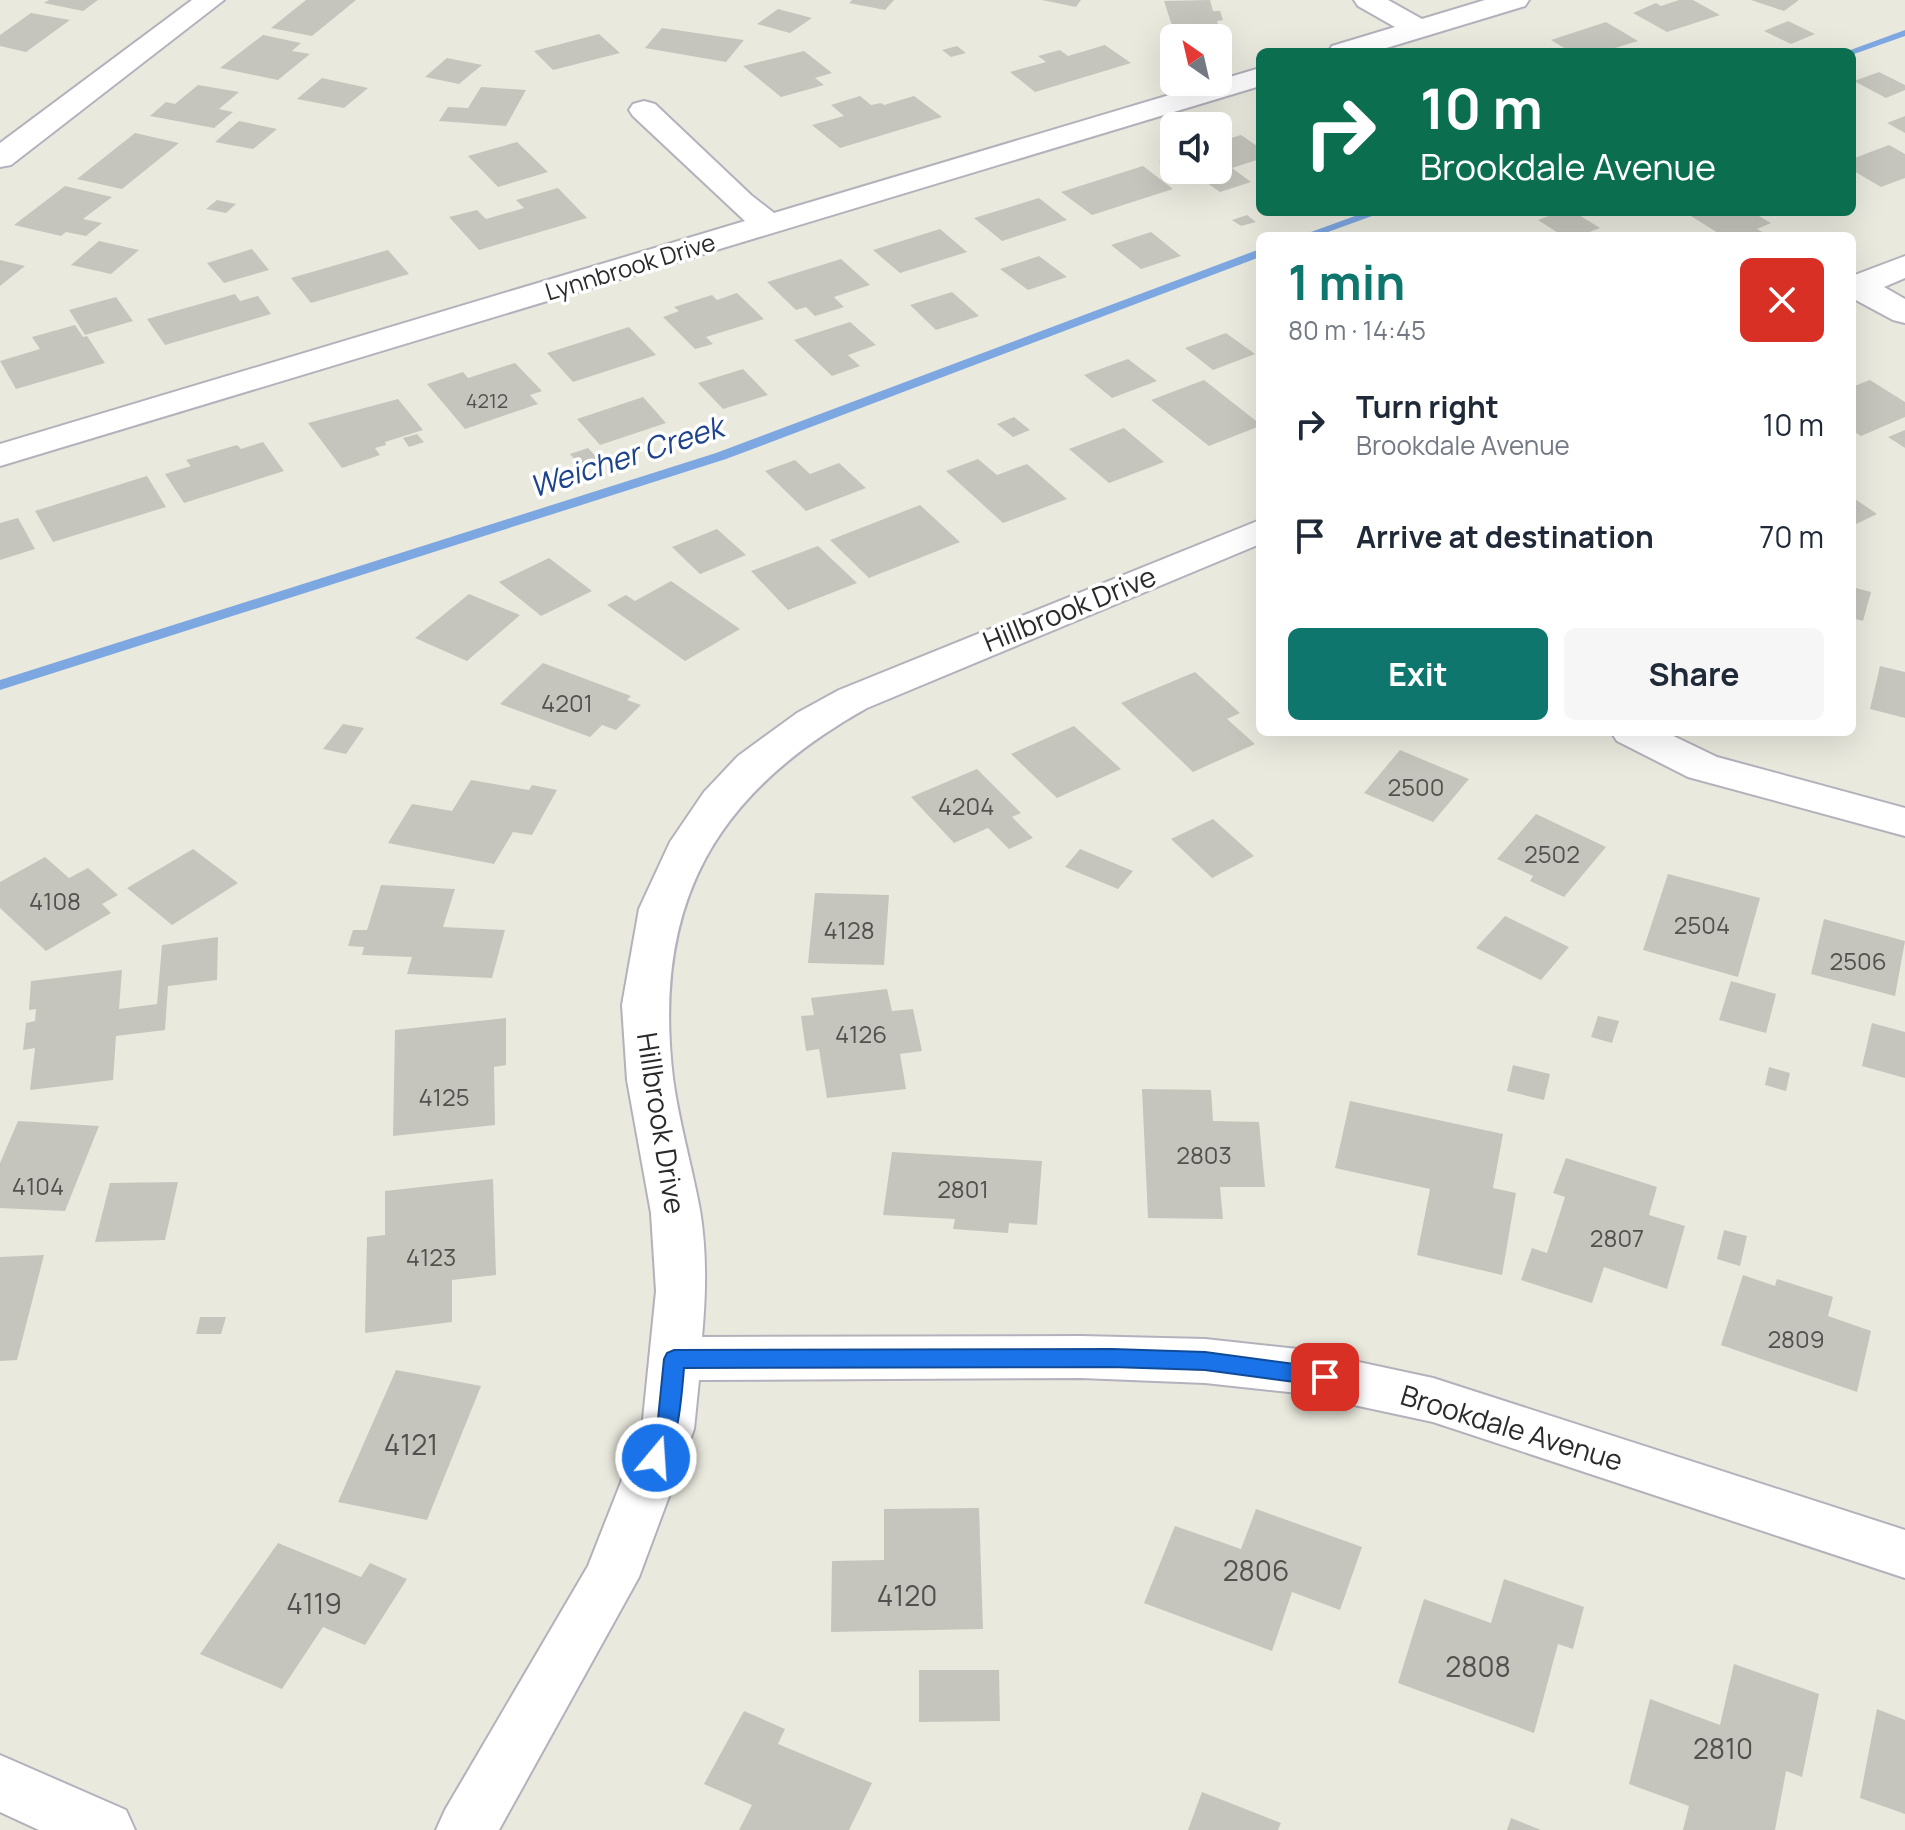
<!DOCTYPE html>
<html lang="en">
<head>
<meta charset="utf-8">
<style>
	:root { --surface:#fff; --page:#f6f6f7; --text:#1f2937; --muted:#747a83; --accent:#0f766e }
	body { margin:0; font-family:Manrope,sans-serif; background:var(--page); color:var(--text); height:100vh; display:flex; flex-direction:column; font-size:30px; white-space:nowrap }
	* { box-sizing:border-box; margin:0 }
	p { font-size:26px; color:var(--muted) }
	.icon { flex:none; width:44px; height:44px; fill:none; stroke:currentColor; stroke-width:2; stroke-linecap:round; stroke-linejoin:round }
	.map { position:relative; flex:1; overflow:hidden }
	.details { position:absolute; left:1256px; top:232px; width:600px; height:504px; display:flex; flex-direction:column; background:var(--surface); border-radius:12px; box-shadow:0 8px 32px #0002 }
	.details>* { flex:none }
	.guide { position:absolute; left:1256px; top:48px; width:600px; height:168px; border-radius:12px; box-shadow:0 8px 32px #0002; background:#0b6e4f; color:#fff; overflow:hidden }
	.needle { width:52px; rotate:326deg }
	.buttons { position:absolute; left:1160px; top:24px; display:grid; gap:16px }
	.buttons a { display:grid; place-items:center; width:72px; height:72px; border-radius:12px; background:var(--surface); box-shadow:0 8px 32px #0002; font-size:40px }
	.pin { position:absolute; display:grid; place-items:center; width:68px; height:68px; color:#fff; margin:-34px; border-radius:16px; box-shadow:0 4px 12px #0006 }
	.me { position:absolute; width:88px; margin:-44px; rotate:18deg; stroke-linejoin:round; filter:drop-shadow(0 0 6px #0008) }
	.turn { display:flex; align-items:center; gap:28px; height:168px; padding:0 32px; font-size:36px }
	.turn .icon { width:104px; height:104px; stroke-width:2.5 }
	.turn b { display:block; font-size:56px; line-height:68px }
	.round { display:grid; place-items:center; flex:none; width:84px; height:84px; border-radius:12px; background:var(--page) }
	.head { display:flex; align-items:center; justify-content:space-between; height:136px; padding:0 32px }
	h1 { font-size:48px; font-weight:700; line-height:60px; color:var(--accent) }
	.primary-button { display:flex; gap:16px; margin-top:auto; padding:16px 32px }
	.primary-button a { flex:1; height:92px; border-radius:12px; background:var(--accent); color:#fff; font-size:32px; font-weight:700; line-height:92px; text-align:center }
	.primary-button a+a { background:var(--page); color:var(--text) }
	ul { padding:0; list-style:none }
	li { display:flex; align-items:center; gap:24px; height:112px; padding:0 32px }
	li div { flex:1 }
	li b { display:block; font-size:30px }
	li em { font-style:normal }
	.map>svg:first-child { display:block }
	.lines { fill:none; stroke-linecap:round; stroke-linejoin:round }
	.stream { fill:#7da7e1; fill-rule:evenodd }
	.building { fill:#c6c5bd }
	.minor-casing { stroke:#b3b1bc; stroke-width:4 }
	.minor { fill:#fff; fill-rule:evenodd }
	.route { fill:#1a73e8; stroke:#114b97; stroke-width:2 }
	.labels { text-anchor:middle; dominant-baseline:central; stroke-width:7; stroke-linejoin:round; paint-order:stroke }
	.far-number-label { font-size:20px; fill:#51514f }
	.far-street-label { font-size:24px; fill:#2a2a2a; stroke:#fff }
	.number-label { font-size:24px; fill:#51514f }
	.street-label { font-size:28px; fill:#2a2a2a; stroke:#fff }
	.near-number-label { font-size:28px; fill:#51514f }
	.water-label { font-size:30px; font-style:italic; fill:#1d438c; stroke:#fff }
</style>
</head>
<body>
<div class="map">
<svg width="1905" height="1830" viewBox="0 0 1905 1830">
	<rect width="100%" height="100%" fill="#eae9de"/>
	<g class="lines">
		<path class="stream" d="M1905,30V36L1854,54L1845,52Z
			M1366,212H1383L1317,236H1300Z
			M1260,249V257L726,459L0,690V680L716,453Z"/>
	</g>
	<path class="building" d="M49,0H98L83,11L44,3Z
		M306,0H356L312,36L271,28Z
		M852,0H894L885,10L849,3Z
		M1042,0H1081L1076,7Z
		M1210,0L1213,11H1220L1223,20L1217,21L1222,36L1176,38L1164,1Z
		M1679,0H1693L1720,15L1667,32L1633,13L1656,3L1661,6Z
		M1751,0H1799L1784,11Z
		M778,9L812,18L790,33L757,24Z
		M31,13L70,20L26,52L0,46V35Z
		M1788,21L1815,34L1791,44L1764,31Z
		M1606,22L1638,41L1602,52H1571L1551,40Z
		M662,28L744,40L726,62L645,48Z
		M599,34L620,53L553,70L534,51Z
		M263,35L301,43L292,51L310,54L278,80L220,68Z
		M1105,45L1131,63L1035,92L1010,72L1046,62L1038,56L1060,50L1068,56Z
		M957,46L966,53L951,57L942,50Z
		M804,51L832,73L815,78L824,85L781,97L743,66Z
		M447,58L482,65L459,84L425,77Z
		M1879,72L1905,85V90L1886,98L1854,81Z
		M322,78L368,88L344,108L297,99Z
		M198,85L239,92L219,109L233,112L214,128L150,116L166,102L175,104Z
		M481,87L526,90L506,126L439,121L448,107L468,108Z
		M860,96L871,105L881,103L884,105L914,96L942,117L840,148L812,125L844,116L831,105Z
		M1905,116V133L1887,123Z
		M239,121L277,129L253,149L215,142Z
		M135,133L179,143L122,189L77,179Z
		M1241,135L1260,148V159L1232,168L1251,182L1220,192L1200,178L1188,182L1159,161L1174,157V170H1218V142Z
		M517,142L548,172L498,187L468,156Z
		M1889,145L1905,154V178L1881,187L1852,170V159Z
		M1143,166L1173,189L1092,215L1061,192Z
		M65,186L112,197L83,219L102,223L86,236L66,232L61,236L14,225Z
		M558,188L587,218L479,250L449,217L477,210L486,219L524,208L516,200Z
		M1039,198L1067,220L1002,241L974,218Z
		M217,200L236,204L226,213L206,209Z
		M1559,212H1574L1600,228L1579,236H1563L1538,220Z
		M1690,212H1752L1771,223L1757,229L1769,236H1723L1686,213Z
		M1247,215L1256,222L1241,226L1232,220Z
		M940,229L967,252L900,273L873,250Z
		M1151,232L1181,256L1141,269L1111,245Z
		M99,241L139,250L111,274L71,265Z
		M252,249L269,270L224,283L207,263Z
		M388,250L409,274L311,303L291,278Z
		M1039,256L1067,277L1028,290L1000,269Z
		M841,259L870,285L834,297L844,307L815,316L806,307L796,310L767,282Z
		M0,260L25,266L0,286Z
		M952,292L979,316L936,330L910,305Z
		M737,293L764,319L706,337L713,344L695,349L663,317L679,311L674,307L712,295L717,300Z
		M235,294L240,301L258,296L271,314L165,345L147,319Z
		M116,297L133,321L85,335L69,310Z
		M850,322L876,345L848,355L860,366L832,376L794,340Z
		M75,325L83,337L87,336L105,363L16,389L0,361L40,349L32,337Z
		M629,327L656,355L573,382L547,353Z
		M1226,333L1255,354L1213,370L1185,348Z
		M1128,359L1157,381L1112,398L1084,375Z
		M515,363L542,391L530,395L538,404L465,429L427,384L463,372L468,378Z
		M743,369L768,395L723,409L698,383Z
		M1204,380L1260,424V426L1209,446L1151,400Z
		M1870,380L1905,402V417L1861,436L1852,430V387Z
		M643,397L666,423L600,445L577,419Z
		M398,399L423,430L385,442L386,445L375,448L380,455L342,468L308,423Z
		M1014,417L1030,430L1013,437L997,424Z
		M1124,428L1164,462L1109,483L1069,449Z
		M1905,430V448L1888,437Z
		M417,434L424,442L409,447L403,438Z
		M263,442L284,471L184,503L165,474L191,466L186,460L237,445L241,449Z
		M588,448L598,459L580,465L570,454Z
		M978,459L997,475L1027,464L1067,499L1003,523L946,471Z
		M795,460L810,474L839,463L866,488L806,511L765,471Z
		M147,476L166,507L53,542L35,511Z
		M1852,497L1877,514L1852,526Z
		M920,505L960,542L869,578L830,540Z
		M18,518L35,549L0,560V523Z
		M717,529L746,555L700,574L672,547Z
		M818,546L857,583L788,610L751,571Z
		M549,558L592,591L541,616L499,582Z
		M671,581L740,629L685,661L607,605L626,595L635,601Z
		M1852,587L1871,592L1863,621L1852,618Z
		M469,594L520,615L467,661L415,638Z
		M543,663L631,696L627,700L641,705L616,730L602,725L590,737L500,704Z
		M1880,666L1905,672V718L1870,709Z
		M1195,672L1240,713L1227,719L1255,744L1193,772L1121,703Z
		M343,724L364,728L346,754L323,749Z
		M1074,726L1121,769L1057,798L1011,754Z
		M1400,750L1469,779L1433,822L1364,793Z
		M977,769L1021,813L1012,817L1033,838L1009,849L988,828L954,843L911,797Z
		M471,780L529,790L532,785L557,790L532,835L513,832L494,864L388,843L412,804L452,811Z
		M1536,814L1606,847L1564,897L1530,881L1533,876L1497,859Z
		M1213,819L1254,856L1212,878L1171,839Z
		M193,849L238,883L172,925L127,888Z
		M1080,849L1133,871L1118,889L1065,867Z
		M45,857L69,878L88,868L118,895L102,904L111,913L46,951L0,908V882Z
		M1668,874L1760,898L1738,977L1643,950Z
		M381,885L455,889L443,927L505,930L492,978L407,974L412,957L362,955L364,947L348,946L353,930H367Z
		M815,893L889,895L884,965L808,963Z
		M1505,916L1569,947L1541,980L1476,948Z
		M1824,919L1905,941L1895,996L1811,974Z
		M218,937L217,980L168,986L165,1030L116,1036L113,1080L30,1090L35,1048L23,1050L26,1023L35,1021L36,1009L29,1010L31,981L122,970L119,1009L157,1004L162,945Z
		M1731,981L1776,994L1766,1033L1719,1020Z
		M887,989L892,1011L913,1009L922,1051L900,1054L906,1089L827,1098L819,1049L806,1051L801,1016L814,1015L811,998Z
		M1598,1016L1619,1021L1612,1043L1591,1037Z
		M506,1018V1065L494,1067L495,1125L393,1136L395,1030Z
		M1872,1023L1905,1032V1078L1862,1066Z
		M1513,1065L1550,1074L1544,1100L1507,1091Z
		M1769,1067L1790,1073L1786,1091L1765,1085Z
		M1142,1089L1211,1090L1213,1121L1259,1122L1265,1187H1220L1223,1219L1148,1218Z
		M1350,1101L1503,1134L1493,1188L1516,1193L1502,1275L1417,1255L1430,1189L1335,1168Z
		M18,1121L99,1126L65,1211L0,1208V1163Z
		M892,1152L1042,1161L1037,1225L1009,1223L1008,1233L953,1229L955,1219L883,1215Z
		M1566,1158L1657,1187L1649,1215L1685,1226L1667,1289L1604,1267L1592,1303L1521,1280L1532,1248L1547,1253L1565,1197L1553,1193Z
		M493,1179L496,1275L452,1280V1322L365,1333L367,1237L385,1235V1191Z
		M178,1182L165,1240L95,1242L110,1183Z
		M1724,1230L1747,1236L1740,1266L1717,1259Z
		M44,1255L17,1360L0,1361V1257Z
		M1743,1275L1775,1286L1777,1279L1833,1297L1828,1316L1871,1331L1857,1392L1721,1345Z
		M200,1317H226L221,1334H196Z
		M396,1370L481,1386L427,1520L338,1502Z
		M979,1508L983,1629L831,1632L832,1561L884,1560V1509Z
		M1256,1509L1362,1547L1340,1610L1292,1592L1272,1651L1144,1603L1175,1526L1241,1549Z
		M278,1543L361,1577L370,1563L407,1579L365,1645L323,1627L282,1689L200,1654Z
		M1504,1579L1584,1607L1573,1649L1558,1644L1534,1733L1398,1683L1424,1599L1491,1623Z
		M1734,1664L1819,1694L1802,1777L1786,1771L1775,1830H1683L1689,1806L1629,1784L1650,1699L1720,1725Z
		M919,1670H999L1000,1721L919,1722Z
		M1877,1709L1905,1720V1814L1860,1798Z
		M744,1711L785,1729L778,1744L872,1783L849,1830H739L752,1805L704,1784Z
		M1202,1792L1281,1823L1278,1830H1188Z
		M1511,1818L1541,1830H1507Z"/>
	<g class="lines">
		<defs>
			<path id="minor" d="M192,0H224L11,165L0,167V143Z
				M1354,0H1388L1422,19L1485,0H1529L1525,6L1373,52H1328L1332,46L1395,27L1358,6Z
				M1260,68V86L0,466V444L745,221L633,116L629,110L633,104L644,101L655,104L751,195L774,213Z
				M1905,256V278L1884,287L1905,299V323L1893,320L1852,298V276Z
				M1260,520V544L867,708C715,793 652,903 673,1078C679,1123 692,1166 700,1210C707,1252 706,1295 702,1337L1081,1336L1205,1339L1298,1349L1433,1378L1905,1530V1578L1433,1422L1298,1393L1205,1383L1081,1378L699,1380L694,1429L639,1577L499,1830H436L445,1810L588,1566L642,1429L656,1291L651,1213L627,1080L622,1005L639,909L670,842L704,792L738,756L797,713L839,690Z
				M1611,732H1665L1717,757L1905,808V836L1688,777L1617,741Z
				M0,1755L126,1810L135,1830H39L0,1812Z"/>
		</defs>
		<use href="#minor" class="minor-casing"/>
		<use href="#minor" class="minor"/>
	</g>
	<path class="route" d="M1112,1349L1205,1352L1325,1368L1333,1370L1336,1377L1333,1383L1325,1386L1205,1370L1112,1367L684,1368C681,1403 679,1434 664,1465L656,1468L649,1465L645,1458L657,1429L664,1359L667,1353L674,1350Z"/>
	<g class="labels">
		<g class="far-number-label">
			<text x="487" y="400">4212</text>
		</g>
		<g class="far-street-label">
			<text transform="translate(630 266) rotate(-17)">Lynnbrook Drive</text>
		</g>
		<g class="number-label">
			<text x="567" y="702">4201</text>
			<text x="1416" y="786">2500</text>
			<text x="966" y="805">4204</text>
			<text x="1552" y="853">2502</text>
			<text x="55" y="900">4108</text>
			<text x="1702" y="924">2504</text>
			<text x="849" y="929">4128</text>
			<text x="1858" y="960">2506</text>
			<text x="861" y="1033">4126</text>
			<text x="444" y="1096">4125</text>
			<text x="1204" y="1154">2803</text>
			<text x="38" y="1185">4104</text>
			<text x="963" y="1188">2801</text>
			<text x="1617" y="1237">2807</text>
			<text x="431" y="1256">4123</text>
			<text x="1796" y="1338">2809</text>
		</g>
		<g class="street-label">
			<text transform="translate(1069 608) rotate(-22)">Hillbrook Drive</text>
			<text transform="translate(662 1123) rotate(81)">Hillbrook Drive</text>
			<text transform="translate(1512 1427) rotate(17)">Brookdale Avenue</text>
		</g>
		<g class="near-number-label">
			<text x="411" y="1444">4121</text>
			<text x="1256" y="1570">2806</text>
			<text x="907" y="1595">4120</text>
			<text x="314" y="1603">4119</text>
			<text x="1478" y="1666">2808</text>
			<text x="1723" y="1748">2810</text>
		</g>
		<g class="water-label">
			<text transform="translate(626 456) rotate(-18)">Weicher Creek</text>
		</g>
	</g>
</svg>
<div class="buttons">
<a><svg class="needle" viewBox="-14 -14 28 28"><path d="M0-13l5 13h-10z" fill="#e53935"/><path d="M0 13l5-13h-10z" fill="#747a83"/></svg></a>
<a><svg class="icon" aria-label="sound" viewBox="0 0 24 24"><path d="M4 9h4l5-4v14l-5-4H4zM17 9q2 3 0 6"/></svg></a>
</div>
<div class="pin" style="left:1325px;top:1377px;background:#d93025"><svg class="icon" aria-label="arrive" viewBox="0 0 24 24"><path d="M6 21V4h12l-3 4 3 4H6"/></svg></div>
<svg class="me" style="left:656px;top:1458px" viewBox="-20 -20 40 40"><circle r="17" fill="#1a73e8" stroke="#fff" stroke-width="3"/><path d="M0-11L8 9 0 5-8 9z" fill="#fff"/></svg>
<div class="guide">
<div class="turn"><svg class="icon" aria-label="right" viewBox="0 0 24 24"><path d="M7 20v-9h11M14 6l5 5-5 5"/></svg><div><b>10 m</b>Brookdale Avenue</div></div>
</div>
<section class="details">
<div class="head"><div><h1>1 min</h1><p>80 m · 14:45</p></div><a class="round" style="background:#d93025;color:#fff"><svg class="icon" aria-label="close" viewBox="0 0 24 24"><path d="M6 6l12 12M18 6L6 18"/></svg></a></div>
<ul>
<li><svg class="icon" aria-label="right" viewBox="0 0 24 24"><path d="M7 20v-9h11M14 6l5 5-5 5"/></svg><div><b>Turn right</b><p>Brookdale Avenue</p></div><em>10 m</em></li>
<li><svg class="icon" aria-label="arrive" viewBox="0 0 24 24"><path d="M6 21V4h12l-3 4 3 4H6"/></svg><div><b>Arrive at destination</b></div><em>70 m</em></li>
</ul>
<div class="primary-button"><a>Exit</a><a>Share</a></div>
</section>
</div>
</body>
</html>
